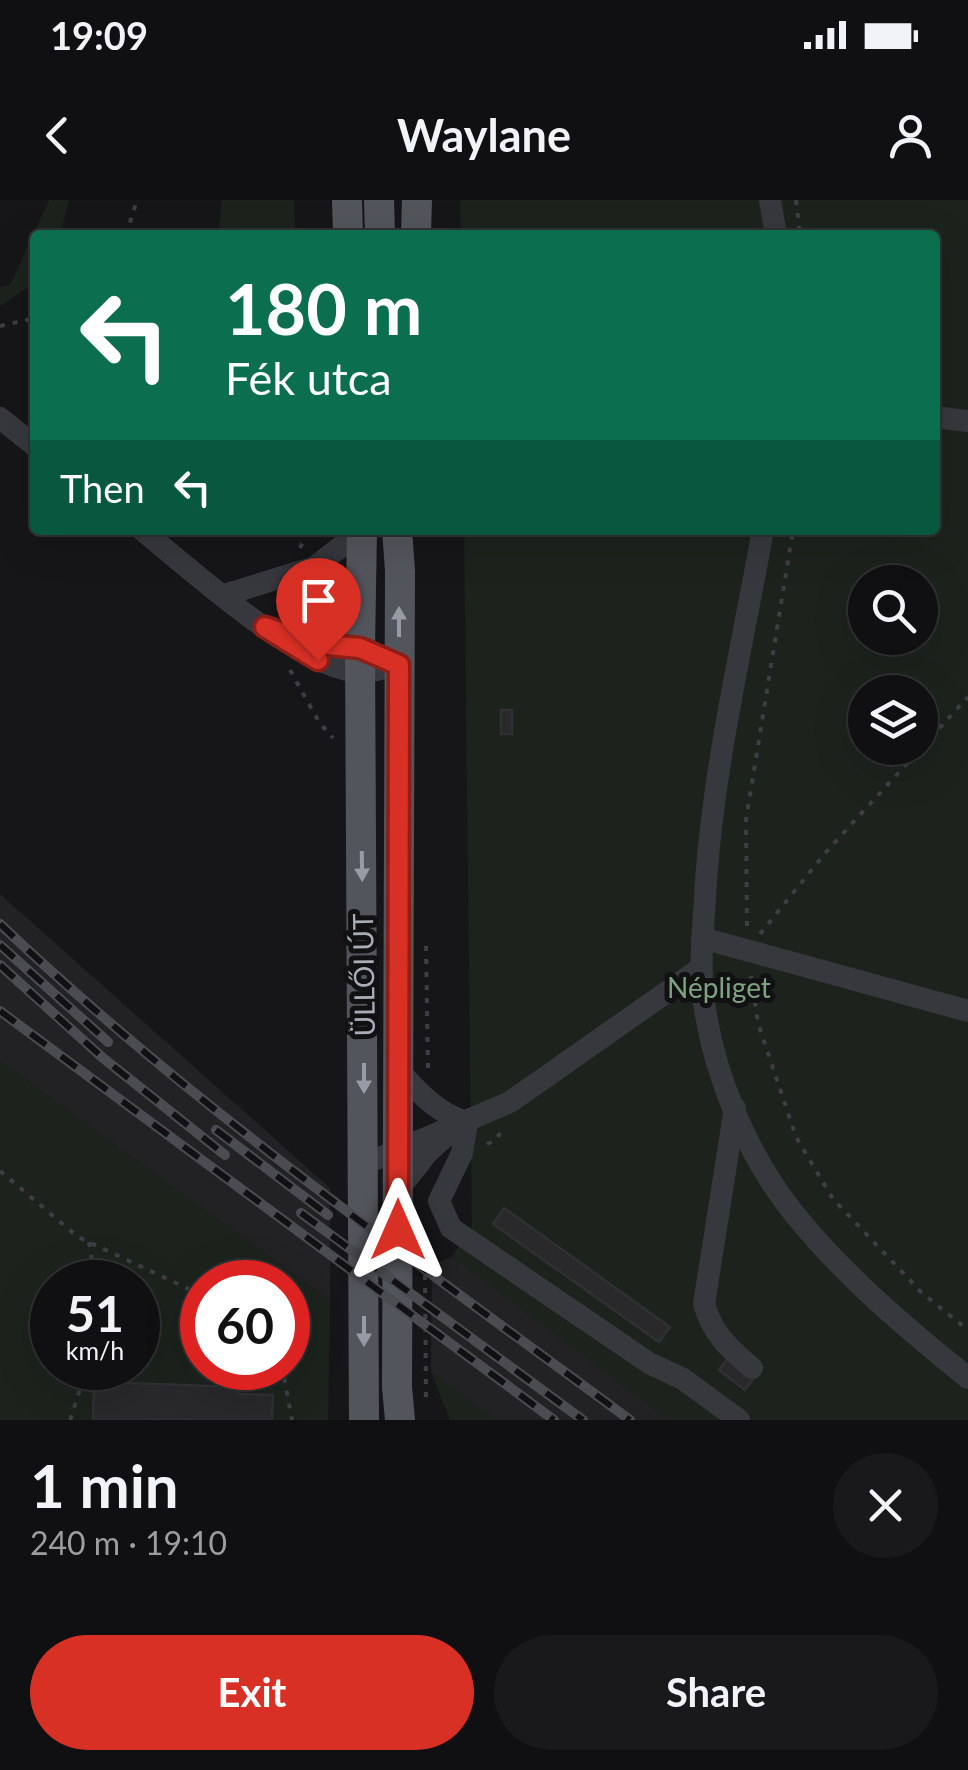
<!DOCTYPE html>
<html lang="en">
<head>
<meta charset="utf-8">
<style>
	:root { --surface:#101012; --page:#19191b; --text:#f1f3f6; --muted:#9c9d9f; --line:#303032; --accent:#d93025 }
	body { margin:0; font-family:Lato,sans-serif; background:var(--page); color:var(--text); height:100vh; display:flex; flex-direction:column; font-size:38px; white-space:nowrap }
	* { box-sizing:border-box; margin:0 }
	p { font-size:32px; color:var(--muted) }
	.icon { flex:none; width:55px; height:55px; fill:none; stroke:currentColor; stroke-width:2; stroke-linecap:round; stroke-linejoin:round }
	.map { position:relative; height:1220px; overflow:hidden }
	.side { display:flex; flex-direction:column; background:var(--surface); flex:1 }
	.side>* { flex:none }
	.hud { position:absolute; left:30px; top:30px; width:910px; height:305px; border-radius:10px; box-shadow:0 10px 40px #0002,0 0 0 2px var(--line); background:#0b6e4f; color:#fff; overflow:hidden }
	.controls { position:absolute; left:848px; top:365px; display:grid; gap:20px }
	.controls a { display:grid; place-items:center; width:90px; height:90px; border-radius:50%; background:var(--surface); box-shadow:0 10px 40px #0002,0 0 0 2px var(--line); font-size:50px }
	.speed { position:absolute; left:30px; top:1060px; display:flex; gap:20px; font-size:50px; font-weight:700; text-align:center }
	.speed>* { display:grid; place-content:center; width:130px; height:130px; border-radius:50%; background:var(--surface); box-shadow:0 10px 40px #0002,0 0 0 2px var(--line); line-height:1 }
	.speed small { font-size:25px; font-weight:400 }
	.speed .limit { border:15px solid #d22; background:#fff; color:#111 }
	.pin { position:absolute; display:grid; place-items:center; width:85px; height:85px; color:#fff; margin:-102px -42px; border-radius:50% 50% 50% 0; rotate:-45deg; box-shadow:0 0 10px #0007 }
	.pin .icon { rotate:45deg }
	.me { position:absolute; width:110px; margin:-55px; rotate:0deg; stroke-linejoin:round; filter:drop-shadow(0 0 8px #0008) }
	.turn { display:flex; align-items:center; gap:35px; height:210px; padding:0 30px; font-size:45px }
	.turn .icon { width:130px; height:130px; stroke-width:2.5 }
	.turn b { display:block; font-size:70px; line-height:85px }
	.then { display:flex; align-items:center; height:95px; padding:0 30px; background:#0003; gap:20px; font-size:38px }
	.round { display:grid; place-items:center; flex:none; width:105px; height:105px; border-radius:52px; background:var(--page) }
	.headline { display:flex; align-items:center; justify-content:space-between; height:170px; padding:0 30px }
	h1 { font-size:60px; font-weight:700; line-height:75px }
	.primary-button { display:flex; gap:20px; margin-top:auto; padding:20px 30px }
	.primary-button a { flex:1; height:115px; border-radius:60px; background:var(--accent); color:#fff; font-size:40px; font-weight:700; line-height:115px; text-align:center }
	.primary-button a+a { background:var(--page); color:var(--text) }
	.status { display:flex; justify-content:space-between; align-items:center; height:70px; padding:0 50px; background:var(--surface); direction:ltr }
	.status svg { height:28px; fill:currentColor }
	header { display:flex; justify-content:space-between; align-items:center; height:130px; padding:0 30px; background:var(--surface); font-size:45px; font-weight:700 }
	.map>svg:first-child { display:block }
	.built { fill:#222225 }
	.green { fill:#1c231d; fill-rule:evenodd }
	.building { fill:#29292c; stroke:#303034; stroke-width:2.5 }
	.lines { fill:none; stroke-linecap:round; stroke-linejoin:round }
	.path { stroke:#3d3f44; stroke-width:4; stroke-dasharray:5 8; stroke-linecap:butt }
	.minor { stroke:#37383d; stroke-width:22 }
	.major { stroke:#53555c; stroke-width:30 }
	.rail-casing { stroke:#4a4c52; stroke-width:10 }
	.rail { stroke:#111113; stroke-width:6; stroke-dasharray:19; stroke-linecap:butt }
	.oneway { fill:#979ba6 }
	.route-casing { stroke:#8d1f18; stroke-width:25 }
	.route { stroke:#d93025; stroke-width:18 }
	.labels { text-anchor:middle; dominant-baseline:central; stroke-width:10; stroke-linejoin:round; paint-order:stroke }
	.street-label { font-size:28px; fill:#a8adb8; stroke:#111113 }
	.park-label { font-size:28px; fill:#7fa381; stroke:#111113 }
</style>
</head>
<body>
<div class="status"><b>19:09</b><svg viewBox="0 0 49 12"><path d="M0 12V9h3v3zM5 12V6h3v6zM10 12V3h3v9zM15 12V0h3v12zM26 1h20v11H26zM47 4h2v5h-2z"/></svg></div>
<header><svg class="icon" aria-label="back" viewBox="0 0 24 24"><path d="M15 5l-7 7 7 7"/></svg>Waylane<svg class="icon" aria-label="person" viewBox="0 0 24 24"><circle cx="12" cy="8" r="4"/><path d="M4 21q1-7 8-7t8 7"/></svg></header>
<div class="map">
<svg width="968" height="1220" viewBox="0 0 968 1220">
	<rect width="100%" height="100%" fill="#161618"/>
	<path class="built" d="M0,694L330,988V1101L0,861Z
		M472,1027L807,1220H495L431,1172L432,1065L452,1057Z"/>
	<path class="green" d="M49,0H69L60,35H35V83L0,106V87L10,85Z
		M222,0H294L295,35H244L219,28Z
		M460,0H968V1220H668L452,1057L472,1026L464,330H935V35H461ZM865,382H920V438H865ZM865,492H920V548H865Z
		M0,861L330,1101L328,1220H0ZM52,1082H138V1168H52ZM202,1082H288V1168H202Z
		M431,1172L495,1220H450Z"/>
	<path class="building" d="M501,510H512V534H501Z
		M504,1008L670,1127L659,1142L493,1024Z
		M727,1159L753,1179L745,1190L719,1170Z
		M94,1182L239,1187V1194L273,1195L272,1220H93Z"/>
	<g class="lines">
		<path class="path" d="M796,0L800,35
			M126,35L137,0
			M0,126L35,118
			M300,348L309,330
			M290,470L319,522L333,538
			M747,726L746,620L793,330
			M760,734L826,652L968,497
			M426,746L428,871
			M751,776L758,823L796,937L833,999L922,1093L968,1130
			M487,944L494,941L502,931
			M0,971L78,1037L191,1090L202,1100
			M89,1042L95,1082
			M425,1075L426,1205
			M276,1168L284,1177L292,1220
			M70,1220L87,1168"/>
		<path class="minor" d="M770,0L776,35
			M935,217L968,221
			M0,218L35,246
			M142,330C191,369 299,470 361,472C373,472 387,467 399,465
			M763,330C741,452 712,573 705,697C703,732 699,768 704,803C714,875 747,954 792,1011C843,1075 905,1127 968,1178
			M224,395L315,367L362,330
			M297,437C322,445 349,444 373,454
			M702,738L968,811
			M398,870C420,893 436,913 467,922
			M735,908L704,1104C713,1135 729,1148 752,1168
			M467,922L462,953L439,1001L451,1028L649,1163L683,1179L739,1220
			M365,964L510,902L701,768
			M398,990L429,951L445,937"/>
		<path class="major" d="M347,0L348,35
			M379,0L380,35
			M416,35L417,0
			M362,330L360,449L364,1220
			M397,330L400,370L397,1187L400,1220"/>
		<defs>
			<path id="rail" d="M0,724C194,908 415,1061 630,1220
				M0,745L108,842
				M0,765L103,858L225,955
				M0,811L554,1220
				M216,930L328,1015
				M301,1013L583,1220"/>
		</defs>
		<use href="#rail" class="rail-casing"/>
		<use href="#rail" class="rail"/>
	</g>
	<defs><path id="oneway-solid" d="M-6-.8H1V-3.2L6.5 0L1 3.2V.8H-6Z" transform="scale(2.5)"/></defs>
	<g class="oneway">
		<use href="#oneway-solid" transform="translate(399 422) rotate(-90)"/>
		<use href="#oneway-solid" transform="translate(362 666) rotate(89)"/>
		<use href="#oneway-solid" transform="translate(364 878) rotate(90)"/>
		<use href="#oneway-solid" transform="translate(364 1131) rotate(90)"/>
	</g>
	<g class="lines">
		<defs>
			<path id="route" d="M318,460L265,427L318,444L360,448L399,465L398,1030"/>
		</defs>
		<use href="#route" class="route-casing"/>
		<use href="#route" class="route"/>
	</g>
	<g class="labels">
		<g class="street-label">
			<text transform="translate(363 775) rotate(-91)">ÜLLŐI ÚT</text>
		</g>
		<g class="park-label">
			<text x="719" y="787">Népliget</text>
		</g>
	</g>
</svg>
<div class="controls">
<a><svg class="icon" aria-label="search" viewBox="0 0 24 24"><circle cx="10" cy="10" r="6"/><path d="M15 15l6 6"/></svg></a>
<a><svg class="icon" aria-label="layers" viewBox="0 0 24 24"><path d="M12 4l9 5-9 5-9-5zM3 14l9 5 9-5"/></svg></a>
</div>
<div class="speed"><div>51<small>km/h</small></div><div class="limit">60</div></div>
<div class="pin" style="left:318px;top:460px;background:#d93025"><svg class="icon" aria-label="arrive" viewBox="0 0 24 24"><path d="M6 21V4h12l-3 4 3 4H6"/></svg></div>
<svg class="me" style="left:398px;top:1030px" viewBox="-20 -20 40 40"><path d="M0-17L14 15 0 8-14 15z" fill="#d93025" stroke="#fff" stroke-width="4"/></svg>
<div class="hud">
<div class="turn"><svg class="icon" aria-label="left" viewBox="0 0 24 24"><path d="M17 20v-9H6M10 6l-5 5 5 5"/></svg><div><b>180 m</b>Fék utca</div></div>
<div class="then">Then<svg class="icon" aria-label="left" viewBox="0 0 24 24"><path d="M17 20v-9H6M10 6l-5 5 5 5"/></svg></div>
</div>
</div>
<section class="side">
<div class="headline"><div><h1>1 min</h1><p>240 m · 19:10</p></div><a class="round"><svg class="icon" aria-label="close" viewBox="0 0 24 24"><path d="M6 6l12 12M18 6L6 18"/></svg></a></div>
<div class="primary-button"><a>Exit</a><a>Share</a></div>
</section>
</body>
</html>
